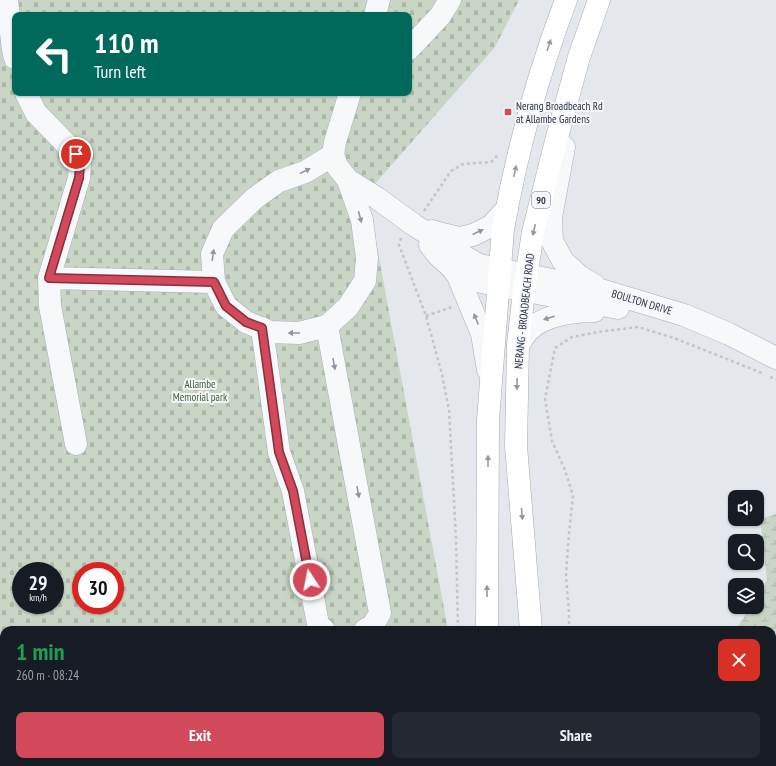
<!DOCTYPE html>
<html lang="en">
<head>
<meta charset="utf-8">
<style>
	:root { --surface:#171b24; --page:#242831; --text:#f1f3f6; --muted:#9ea1a6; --accent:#d1495b }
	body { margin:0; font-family:"PT Sans Narrow",sans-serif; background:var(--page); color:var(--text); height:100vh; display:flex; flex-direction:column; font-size:15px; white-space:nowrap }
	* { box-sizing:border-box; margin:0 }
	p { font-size:13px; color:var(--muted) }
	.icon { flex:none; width:22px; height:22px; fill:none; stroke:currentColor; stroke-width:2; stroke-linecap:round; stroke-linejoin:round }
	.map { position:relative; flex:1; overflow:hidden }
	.side { position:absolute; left:0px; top:626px; width:776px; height:140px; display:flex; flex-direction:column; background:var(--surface); border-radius:12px 12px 0 0; box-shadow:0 1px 3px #0004 }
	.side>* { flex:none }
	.banner { position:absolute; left:12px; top:12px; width:400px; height:84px; border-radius:8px; box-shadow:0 1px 3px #0004; background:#00695c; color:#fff; overflow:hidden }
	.tools { position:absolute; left:728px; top:490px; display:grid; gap:8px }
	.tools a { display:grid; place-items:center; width:36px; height:36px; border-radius:8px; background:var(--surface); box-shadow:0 1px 3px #0004; font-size:20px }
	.speed { position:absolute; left:12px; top:562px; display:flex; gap:8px; font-size:20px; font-weight:700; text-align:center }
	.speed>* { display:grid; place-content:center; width:52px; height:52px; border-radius:50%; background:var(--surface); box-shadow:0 1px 3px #0004; line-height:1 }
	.speed small { font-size:10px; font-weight:400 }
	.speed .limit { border:6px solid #d22; background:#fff; color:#111 }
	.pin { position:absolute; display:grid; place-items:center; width:34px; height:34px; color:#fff; margin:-17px; border:2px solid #fff; border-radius:50%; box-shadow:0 1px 4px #0007 }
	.me { position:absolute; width:44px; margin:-22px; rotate:349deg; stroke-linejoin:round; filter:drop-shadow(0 0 3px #0008) }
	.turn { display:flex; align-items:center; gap:14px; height:84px; padding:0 16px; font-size:18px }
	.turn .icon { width:52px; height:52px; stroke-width:2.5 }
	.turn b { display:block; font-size:28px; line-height:34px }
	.round { display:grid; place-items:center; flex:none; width:42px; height:42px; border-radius:8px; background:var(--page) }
	.summary { display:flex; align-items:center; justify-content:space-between; height:68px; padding:0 16px }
	h1 { font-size:24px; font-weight:700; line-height:30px; color:#1e9e55 }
	.primary-button { display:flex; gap:8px; margin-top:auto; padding:8px 16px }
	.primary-button a { flex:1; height:46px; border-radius:8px; background:var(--accent); color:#fff; font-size:16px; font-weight:700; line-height:46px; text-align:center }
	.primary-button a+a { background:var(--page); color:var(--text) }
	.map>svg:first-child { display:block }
	.wetland { fill:url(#wetland-marsh) }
	.cemetery { fill:url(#cemetery-stones); fill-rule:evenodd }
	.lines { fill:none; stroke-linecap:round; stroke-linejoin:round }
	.minor-casing { stroke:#a9aeb7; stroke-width:23 }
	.major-casing { stroke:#a3abb8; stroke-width:23 }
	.path { stroke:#c2c5cb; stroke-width:2.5; stroke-dasharray:3 3; stroke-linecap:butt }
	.minor { stroke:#f7f8fa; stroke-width:22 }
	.major { stroke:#fff; stroke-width:22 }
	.oneway { fill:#959aa2 }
	.oneway2 { fill:#9196a0 }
	.route-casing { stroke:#882f3b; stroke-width:10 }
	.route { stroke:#d1495b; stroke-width:7 }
	.poi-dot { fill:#d1495b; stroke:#f4f6f9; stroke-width:1.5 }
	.labels { text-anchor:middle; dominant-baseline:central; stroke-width:4; stroke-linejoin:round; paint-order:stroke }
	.shield { fill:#f4f6f9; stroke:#676e7b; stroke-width:1 }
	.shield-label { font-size:10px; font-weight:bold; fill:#2b3445 }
	.poi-label { font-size:11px; fill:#2b3445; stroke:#f4f6f9; text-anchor:start }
	.street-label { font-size:11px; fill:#2b3445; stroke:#f4f6f9 }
	.park-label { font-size:11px; fill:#3f6138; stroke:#f4f6f9 }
</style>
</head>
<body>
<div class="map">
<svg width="776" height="766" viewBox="0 0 776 766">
	<defs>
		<pattern id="wetland-marsh" width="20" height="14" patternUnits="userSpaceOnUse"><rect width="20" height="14" fill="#c9d6c5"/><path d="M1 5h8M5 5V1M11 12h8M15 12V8" fill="none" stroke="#adb8ab"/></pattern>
		<pattern id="cemetery-stones" width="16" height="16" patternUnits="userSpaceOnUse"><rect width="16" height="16" fill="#c9d6c5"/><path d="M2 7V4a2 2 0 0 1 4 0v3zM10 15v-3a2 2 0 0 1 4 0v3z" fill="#adb8ab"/></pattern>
	</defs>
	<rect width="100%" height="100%" fill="#e4e7ec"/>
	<path class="wetland" d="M776,514V766H677L679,762H772V630H736L750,607H757V596L767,580L760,519Z"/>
	<path class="cemetery" d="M0,0H519L495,47L367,193L448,630H4V762H425V766H0ZM15,15H409V93H15ZM21,571H55V605H21ZM81,571H115V605H81Z"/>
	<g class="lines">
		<defs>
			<path id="minor" d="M7,0L13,50L15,58
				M375,15L379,0
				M409,49L440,16L450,0
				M26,93L36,113L76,154L80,165L79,178L49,278L50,306L76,444
				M350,93L335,142L333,155L337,166L348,180L377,198L414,225L455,251L479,265L601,290L684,315L729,334L776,358
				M564,147L551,217L552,241L563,261L579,276L594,285
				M333,155L305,172L279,181L255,198L223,229L212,254L214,282L226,306L246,322L270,332L299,333L327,326L348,307L365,281L367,258L362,220L348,180
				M432,231L438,233L459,238L473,235L491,226L507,209
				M430,245L438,255L452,268L478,281L499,286L618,308
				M452,268L458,276L482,334L488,370
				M49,278L214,282
				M327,326L380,613L373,625L365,630
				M262,328L279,452L293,491L318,624L324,630
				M518,345C522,340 525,334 529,330C544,315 574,311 594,311"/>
			<path id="major" d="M487,630L488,420L503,229C517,151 538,74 566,0
				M531,630L516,446L518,345L524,291L533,232L556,141L579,57L599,0
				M477,766L478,762
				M527,766V762"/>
		</defs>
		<use href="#minor" class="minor-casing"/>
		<use href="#major" class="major-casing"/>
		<path class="path" d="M424,211L451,171L463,164L491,162L499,154
			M401,238L399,245L426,316L442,374L449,410L456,538L458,630
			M426,316L452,307
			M770,377L776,379
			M569,630V613L566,576L569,533L573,496L565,470L552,441L545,399L555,348L572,337L598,332L638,327L674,338L762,373
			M446,766L447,762
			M561,766V762"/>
		<use href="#minor" class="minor"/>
		<use href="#major" class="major"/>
	</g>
	<defs><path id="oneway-solid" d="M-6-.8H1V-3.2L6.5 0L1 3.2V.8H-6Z"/></defs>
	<g class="oneway">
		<use href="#oneway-solid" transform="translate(549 45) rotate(-72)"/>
		<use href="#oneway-solid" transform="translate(515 171) rotate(-77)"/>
		<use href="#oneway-solid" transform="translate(534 230) rotate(102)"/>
		<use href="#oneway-solid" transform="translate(517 384) rotate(91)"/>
		<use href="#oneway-solid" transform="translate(488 461) rotate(-90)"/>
		<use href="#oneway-solid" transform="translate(522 514) rotate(85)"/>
		<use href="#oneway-solid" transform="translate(487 591) rotate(-90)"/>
	</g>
	<g class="oneway2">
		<use href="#oneway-solid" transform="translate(305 171) rotate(-26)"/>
		<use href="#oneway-solid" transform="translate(360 217) rotate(75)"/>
		<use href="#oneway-solid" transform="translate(478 232) rotate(-25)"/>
		<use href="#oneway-solid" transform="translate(213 255) rotate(-82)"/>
		<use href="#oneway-solid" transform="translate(549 318) rotate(162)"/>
		<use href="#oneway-solid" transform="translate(476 319) rotate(-112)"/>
		<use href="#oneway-solid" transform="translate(294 333) rotate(-180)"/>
		<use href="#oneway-solid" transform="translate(334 364) rotate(80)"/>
		<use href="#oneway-solid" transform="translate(358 492) rotate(80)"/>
	</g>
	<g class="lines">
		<defs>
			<path id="route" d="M76,154L80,165L79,178L49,278L214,282L226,306L246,322L262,328L279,452L293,491L310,580"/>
		</defs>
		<use href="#route" class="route-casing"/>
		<use href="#route" class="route"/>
	</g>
	<rect class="poi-dot" x="504" y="108" width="8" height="8" rx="2"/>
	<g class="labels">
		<rect class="shield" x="532" y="192" width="18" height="16" rx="3"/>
		<g class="shield-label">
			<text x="541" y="200">90</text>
		</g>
		<g class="poi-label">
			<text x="516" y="106">Nerang Broadbeach Rd<tspan x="516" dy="13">at Allambe Gardens</tspan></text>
		</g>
		<g class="street-label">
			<text transform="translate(642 302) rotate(17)">BOULTON DRIVE</text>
			<text transform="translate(524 311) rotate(-84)">NERANG - BROADBEACH ROAD</text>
		</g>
		<g class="park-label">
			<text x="200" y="384">Allambe<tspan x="200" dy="13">Memorial park</tspan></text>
		</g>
	</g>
</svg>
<div class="tools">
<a><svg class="icon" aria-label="sound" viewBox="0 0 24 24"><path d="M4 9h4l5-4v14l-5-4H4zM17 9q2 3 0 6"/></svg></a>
<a><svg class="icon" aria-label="search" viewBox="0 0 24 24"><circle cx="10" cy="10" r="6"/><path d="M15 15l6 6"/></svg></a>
<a><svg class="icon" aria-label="layers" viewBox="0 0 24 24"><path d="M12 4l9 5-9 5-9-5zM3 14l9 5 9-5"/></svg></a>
</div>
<div class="speed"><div>29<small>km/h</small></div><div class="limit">30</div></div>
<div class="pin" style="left:76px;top:154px;background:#d93025"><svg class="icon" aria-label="arrive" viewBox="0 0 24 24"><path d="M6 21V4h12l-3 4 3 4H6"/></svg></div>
<svg class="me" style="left:310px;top:580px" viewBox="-20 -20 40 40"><circle r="17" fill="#d1495b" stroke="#fff" stroke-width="3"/><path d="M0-11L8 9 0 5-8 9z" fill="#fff"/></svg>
<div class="banner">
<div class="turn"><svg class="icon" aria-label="left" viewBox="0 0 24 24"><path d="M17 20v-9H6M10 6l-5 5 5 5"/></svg><div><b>110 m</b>Turn left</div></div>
</div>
<section class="side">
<div class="summary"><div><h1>1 min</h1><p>260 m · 08:24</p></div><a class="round" style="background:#d93025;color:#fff"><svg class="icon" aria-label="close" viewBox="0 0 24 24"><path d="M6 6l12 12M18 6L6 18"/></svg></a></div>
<div class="primary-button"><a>Exit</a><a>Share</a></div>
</section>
</div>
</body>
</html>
